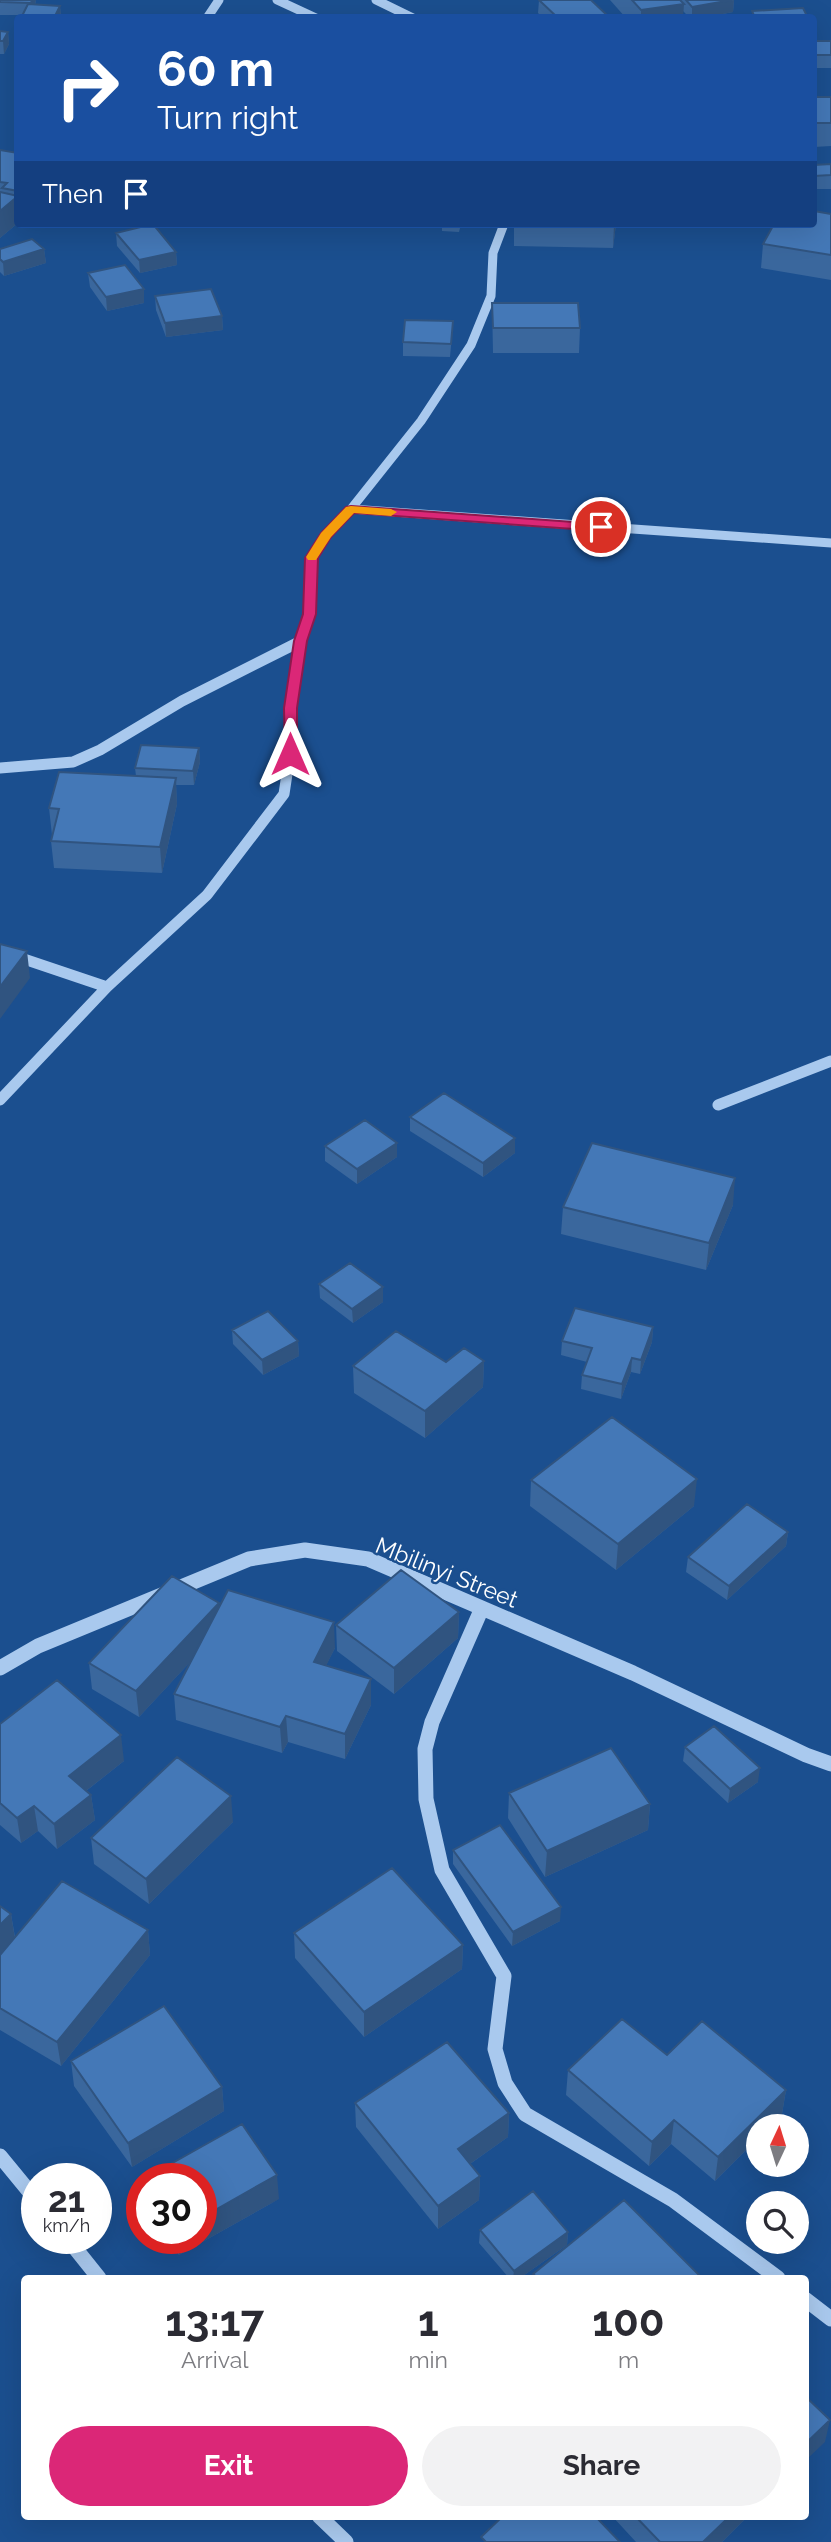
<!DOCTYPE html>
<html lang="en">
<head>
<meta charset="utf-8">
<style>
	:root { --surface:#fff; --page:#f2f2f3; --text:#2b2b33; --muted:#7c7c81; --accent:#db2777 }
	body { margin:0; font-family:Raleway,sans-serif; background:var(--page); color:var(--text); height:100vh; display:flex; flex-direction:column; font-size:26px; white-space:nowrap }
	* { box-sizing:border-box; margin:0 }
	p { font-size:23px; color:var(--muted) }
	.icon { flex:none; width:38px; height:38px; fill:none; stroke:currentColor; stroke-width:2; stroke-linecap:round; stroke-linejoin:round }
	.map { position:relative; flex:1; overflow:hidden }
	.sheet { position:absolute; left:21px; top:2275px; width:788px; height:245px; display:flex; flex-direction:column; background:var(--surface); border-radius:7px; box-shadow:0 7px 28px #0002 }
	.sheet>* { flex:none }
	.banner { position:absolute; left:14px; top:14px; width:803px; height:214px; border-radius:7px; box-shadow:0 7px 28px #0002; background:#1a4fa0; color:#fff; overflow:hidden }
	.needle { width:46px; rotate:4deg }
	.tools { position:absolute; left:746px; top:2114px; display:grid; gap:14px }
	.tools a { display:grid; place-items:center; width:63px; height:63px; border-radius:50%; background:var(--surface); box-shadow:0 7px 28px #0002; font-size:35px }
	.speed { position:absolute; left:21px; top:2163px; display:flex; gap:14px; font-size:35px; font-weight:700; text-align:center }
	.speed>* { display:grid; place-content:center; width:91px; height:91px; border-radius:50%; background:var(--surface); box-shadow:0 7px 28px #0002; line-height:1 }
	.speed small { font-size:18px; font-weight:400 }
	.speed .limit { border:10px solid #d22; background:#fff; color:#111 }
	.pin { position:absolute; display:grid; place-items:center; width:60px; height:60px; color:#fff; margin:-30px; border:4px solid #fff; border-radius:50%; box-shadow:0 2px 7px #0007 }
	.me { position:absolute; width:77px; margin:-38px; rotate:0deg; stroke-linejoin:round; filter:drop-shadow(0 0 5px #0008) }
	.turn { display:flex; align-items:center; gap:24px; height:147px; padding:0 28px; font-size:32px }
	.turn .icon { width:91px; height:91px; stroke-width:2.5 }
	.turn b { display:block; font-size:49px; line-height:60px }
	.then { display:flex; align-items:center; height:66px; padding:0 28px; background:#0003; gap:14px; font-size:26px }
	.eta { display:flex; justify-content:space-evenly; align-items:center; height:119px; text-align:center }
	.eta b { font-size:42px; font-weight:700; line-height:49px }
	.action { display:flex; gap:14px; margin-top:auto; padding:14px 28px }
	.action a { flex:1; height:80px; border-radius:42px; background:var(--accent); color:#fff; font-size:28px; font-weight:700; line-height:80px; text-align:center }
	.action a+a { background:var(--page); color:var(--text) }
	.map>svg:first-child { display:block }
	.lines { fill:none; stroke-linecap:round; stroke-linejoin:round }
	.minor-far2 { stroke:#a9c9ee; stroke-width:9 }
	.minor-far1 { stroke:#a9c9ee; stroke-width:11 }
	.minor { stroke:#a9c9ee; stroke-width:15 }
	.wall { fill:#3a679d }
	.shaded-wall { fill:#305480 }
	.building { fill:#4478b7; stroke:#305480; stroke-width:2 }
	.route { fill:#db2777; stroke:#8e194d; stroke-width:2 }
	.slow { fill:#f59e0b }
	.labels { text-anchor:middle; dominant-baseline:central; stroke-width:5; stroke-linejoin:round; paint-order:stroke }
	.street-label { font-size:23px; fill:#fff; stroke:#1b4f8f }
</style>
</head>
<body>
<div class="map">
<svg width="831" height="2542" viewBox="0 0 831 2542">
	<rect width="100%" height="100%" fill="#1b4f8f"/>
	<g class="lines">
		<path class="minor-far2" d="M277,0L316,18
			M376,0L413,18
			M207,18L219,0
			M351,509L831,543
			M307,624L310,614L311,558L326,535L351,509L421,421L471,345L491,296L493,253L504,224"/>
		<path class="minor-far1" d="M0,768L73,762L100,750L182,701L301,641
			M0,951L107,987
			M0,1100L107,987L207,895L284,794L290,754V708L301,641L307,623
			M718,1105L831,1061"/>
		<path class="minor" d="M482,1608L432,1722L425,1749L426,1799L442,1870L504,1976L495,2049L505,2083L525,2114L673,2200L778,2278
			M0,1668L38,1646L249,1559L305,1550L368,1559L633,1673L806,1755L831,1764
			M0,2156L37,2201
			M67,2238L99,2278
			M805,2299L831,2319
			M319,2516L346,2542"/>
	</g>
	<path class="wall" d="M0,0H36L35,5L60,6L61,18H21L22,15H0Z
		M539,0L610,18H543L538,13Z
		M610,0H734L733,12L702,18H690L683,11V18H626Z
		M814,28L817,34L816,41H831V68H814Z
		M0,31L8,32L9,44L4,54H0Z
		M814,97H831V146L814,147Z
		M0,150L18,153V223L0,238Z
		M831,164V189H814V165Z
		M831,214V280L761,268L763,244Z
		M442,224H461L459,232L442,231Z
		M514,224H616L613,248L514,246Z
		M116,233L176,252L177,265L140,273L117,246Z
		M0,249H44L46,263L4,276L0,272Z
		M88,273L144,303L107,311L90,287Z
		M155,296L222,316L223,330L166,337L156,310Z
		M492,303L580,328L579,353H493Z
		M452,335L450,357L403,356V342Z
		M199,748L200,762L194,785H176L177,804L162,873L54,868L51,841L53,835H52L49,808L136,776L135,768Z
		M410,1117L515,1153L483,1177L410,1131Z
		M325,1146L397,1157L357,1184L325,1161Z
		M733,1205L706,1270L561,1234L563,1207Z
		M319,1284L383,1302L353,1323L320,1298Z
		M653,1327L652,1342L640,1374L631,1372L621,1399L581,1389L582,1375L587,1362L561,1355L562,1341Z
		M232,1330L298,1341L299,1356L263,1375L233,1344Z
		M484,1361L483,1387L425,1438L354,1393L353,1366Z
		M531,1480L694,1506L616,1570L530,1506Z
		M788,1532L786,1546L727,1600L686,1572L688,1557Z
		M219,1603V1608L335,1648L326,1665L371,1679V1705L345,1759L288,1742L282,1753L176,1720L174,1694L192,1660L139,1717L92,1689L89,1663Z
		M459,1612L458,1638L394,1694L337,1651L336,1625Z
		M0,1724L124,1761L86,1791L91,1795L95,1820L57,1849L38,1831L21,1843L0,1825Z
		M685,1747L758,1782L728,1803L683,1761Z
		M509,1793L650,1804L648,1830L545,1877L508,1818Z
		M233,1822L149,1904L94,1864L91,1838Z
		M453,1850L560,1921L512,1946L453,1864Z
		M0,1906L11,1914L15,1937L148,1930L150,1955L61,2066L0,2030Z
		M294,1933L463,1945L462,1969L364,2037L295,1958Z
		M667,2055L786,2090L782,2114L758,2126V2138L715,2181L671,2144L649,2166L566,2095L568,2070Z
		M71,2061L222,2087L224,2111L132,2167L74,2086Z
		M355,2103L509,2113L508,2137L470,2164L480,2176L479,2200L438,2229L356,2127Z
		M279,2199L179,2255L168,2238H201Z
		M480,2230L568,2232L567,2245L520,2278H509L479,2243Z
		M24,2337V2356L21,2339Z
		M612,2516H748L722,2542H636Z"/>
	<path class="shaded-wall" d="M32,0H36L32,16L31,3Z
		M734,0L733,12L702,18H692V7Z
		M684,4L683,18H641V10Z
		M60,6L61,18H54Z
		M8,32L9,44L4,54L3,41Z
		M18,197V223L0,238V211Z
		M614,224H616L613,248Z
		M44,249L46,263L4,276L3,262Z
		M176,252L177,265L140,273L139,260Z
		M144,289V303L107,311L106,297Z
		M222,316L223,330L166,337L165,323Z
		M199,748L200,762L194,785L193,771Z
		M176,778L177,804L162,873L160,847Z
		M27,951L30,978L0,1019V987Z
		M515,1138V1153L483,1177V1163Z
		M397,1143V1157L357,1184V1169Z
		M735,1178L733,1205L706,1270L709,1243Z
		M383,1287V1302L353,1323L352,1309Z
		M653,1327L652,1342L640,1374L641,1360Z
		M298,1341L299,1356L263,1375L262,1360Z
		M632,1358L631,1372L621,1399L622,1384Z
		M484,1361L483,1387L425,1438V1411Z
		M697,1479L694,1506L616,1570L618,1544Z
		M788,1532L786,1546L727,1600L729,1586Z
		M219,1603L221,1629L139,1717L136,1691Z
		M459,1612L458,1638L394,1694V1668Z
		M334,1622L335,1648L315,1688L314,1662Z
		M371,1679V1705L345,1759V1734Z
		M286,1716L288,1742L282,1753L280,1727Z
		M121,1735L124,1761L73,1801L69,1776Z
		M760,1768L758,1782L728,1803L730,1789Z
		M91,1795L95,1820L57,1849L54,1824Z
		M231,1796L233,1822L149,1904L146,1879Z
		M650,1804L648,1830L545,1877L547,1851Z
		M34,1806L38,1831L21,1843L17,1818Z
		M561,1907L560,1921L512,1946L513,1932Z
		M11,1914L15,1939L0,1955V1925Z
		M148,1930L150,1955L61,2066L57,2042Z
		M463,1945L462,1969L364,2037V2012Z
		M222,2087L224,2111L132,2167L128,2143Z
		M786,2090L782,2114L769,2126H758V2138L715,2181L718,2157Z
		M509,2113L508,2137L457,2173L458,2149Z
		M674,2120L671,2144L649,2166L652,2142Z
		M277,2175L279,2199L179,2255L177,2238H201V2218Z
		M480,2176L479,2200L438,2229V2206Z
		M568,2232L567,2245L520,2278H513L514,2271Z
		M830,2420L825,2442L805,2461V2444Z
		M730,2516H748L722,2542H703Z"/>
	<path class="building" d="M0,0H32L31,3L0,2Z
		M539,0H591L610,18H558Z
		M632,0H680L684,4L641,10Z
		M686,0H732L692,7Z
		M28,4L60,6L54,18H21Z
		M803,8L808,18H755L752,11Z
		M0,31L8,32L3,41H0Z
		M814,41H831V55H814Z
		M814,97H831V123H814Z
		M0,150L18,153V191L2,188L7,183L0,182Z
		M831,164V175L814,176V165Z
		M0,192L18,196L0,211Z
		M814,211L831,214V255L763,244L774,224H814Z
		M153,224L176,252L139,260L116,233Z
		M32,239L44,249L3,262L0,259V249Z
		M125,265L144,289L106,297L88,273Z
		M211,289L222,316L165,323L155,296Z
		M492,303H578L580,328H493Z
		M405,320L453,321L451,344L403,342Z
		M141,745L199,748L193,771L135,768Z
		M59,772L176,778L160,847L51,841L59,809L49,808Z
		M0,944L27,951L0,987Z
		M444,1093L515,1138L483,1163L410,1117Z
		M365,1120L397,1143L357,1169L325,1146Z
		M592,1143L735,1178L709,1243L563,1207Z
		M350,1263L383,1287L352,1309L319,1284Z
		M575,1308L653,1327L641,1360L632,1358L622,1384L582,1375L592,1348L562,1341Z
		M268,1311L298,1341L262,1360L232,1330Z
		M396,1331L446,1362L464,1348L484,1361L425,1411L353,1366Z
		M612,1417L697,1479L618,1544L531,1480Z
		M747,1504L788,1532L729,1586L688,1557Z
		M401,1570L459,1612L394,1668L336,1625Z
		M172,1576L219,1603L136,1691L89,1663Z
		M228,1590L334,1622L314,1662L371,1679L345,1734L286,1716L280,1727L174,1694Z
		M57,1680L121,1735L69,1776L91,1795L54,1824L34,1806L17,1818L0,1803V1724Z
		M714,1726L760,1768L730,1789L685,1747Z
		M611,1748L650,1804L547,1851L509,1793Z
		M177,1757L231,1796L146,1879L91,1838Z
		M500,1825L561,1907L513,1932L453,1850Z
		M392,1868L463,1945L364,2012L294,1933Z
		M62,1881L148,1930L57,2042L0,2008V1955Z
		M0,1906L11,1914L0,1925Z
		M164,2006L222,2087L128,2143L71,2061Z
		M622,2019L667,2055L702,2021L786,2090L718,2157L674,2120L652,2142L568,2070Z
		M447,2042L509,2113L458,2149L480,2176L438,2206L355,2103Z
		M242,2124L277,2175L201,2218V2179H144Z
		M533,2191L568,2232L514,2271L480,2230Z
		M624,2200L702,2278H538L533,2274Z
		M805,2396L830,2420L805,2444Z
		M503,2516H595L620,2542H486L481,2537Z
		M635,2516H730L703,2542H660Z"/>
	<path class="route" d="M351,506L601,524L607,527L601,531L354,513L331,537L318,558L316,614L307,641L297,708V754L290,758L285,757L284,708L294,641L303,614L305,558L321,533L346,507Z"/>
	<path class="slow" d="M351,506L391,509L397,512L391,516L354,513L331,537L316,560H308L306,557L321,533L346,507Z"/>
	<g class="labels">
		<g class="street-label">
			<text transform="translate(447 1572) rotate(22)">Mbilinyi Street</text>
		</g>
	</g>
</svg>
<div class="tools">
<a><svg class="needle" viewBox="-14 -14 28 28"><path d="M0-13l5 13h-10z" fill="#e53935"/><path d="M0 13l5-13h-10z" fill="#7c7c81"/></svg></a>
<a><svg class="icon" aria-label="search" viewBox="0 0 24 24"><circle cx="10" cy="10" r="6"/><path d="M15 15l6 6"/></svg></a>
</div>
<div class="speed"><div>21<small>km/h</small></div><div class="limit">30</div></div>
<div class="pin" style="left:601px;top:527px;background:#d93025"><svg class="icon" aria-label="arrive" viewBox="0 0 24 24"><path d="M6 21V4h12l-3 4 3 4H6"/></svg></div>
<svg class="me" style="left:290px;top:754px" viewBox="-20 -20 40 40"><path d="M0-17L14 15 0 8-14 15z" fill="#db2777" stroke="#fff" stroke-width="4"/></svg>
<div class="banner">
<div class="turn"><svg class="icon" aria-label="right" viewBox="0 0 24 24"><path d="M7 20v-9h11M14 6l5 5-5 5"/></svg><div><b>60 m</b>Turn right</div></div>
<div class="then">Then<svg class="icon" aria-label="arrive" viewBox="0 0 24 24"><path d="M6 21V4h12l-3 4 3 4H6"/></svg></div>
</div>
<section class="sheet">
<div class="eta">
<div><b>13:17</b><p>Arrival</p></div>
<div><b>1</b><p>min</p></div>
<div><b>100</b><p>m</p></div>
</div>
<div class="action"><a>Exit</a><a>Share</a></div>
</section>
</div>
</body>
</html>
